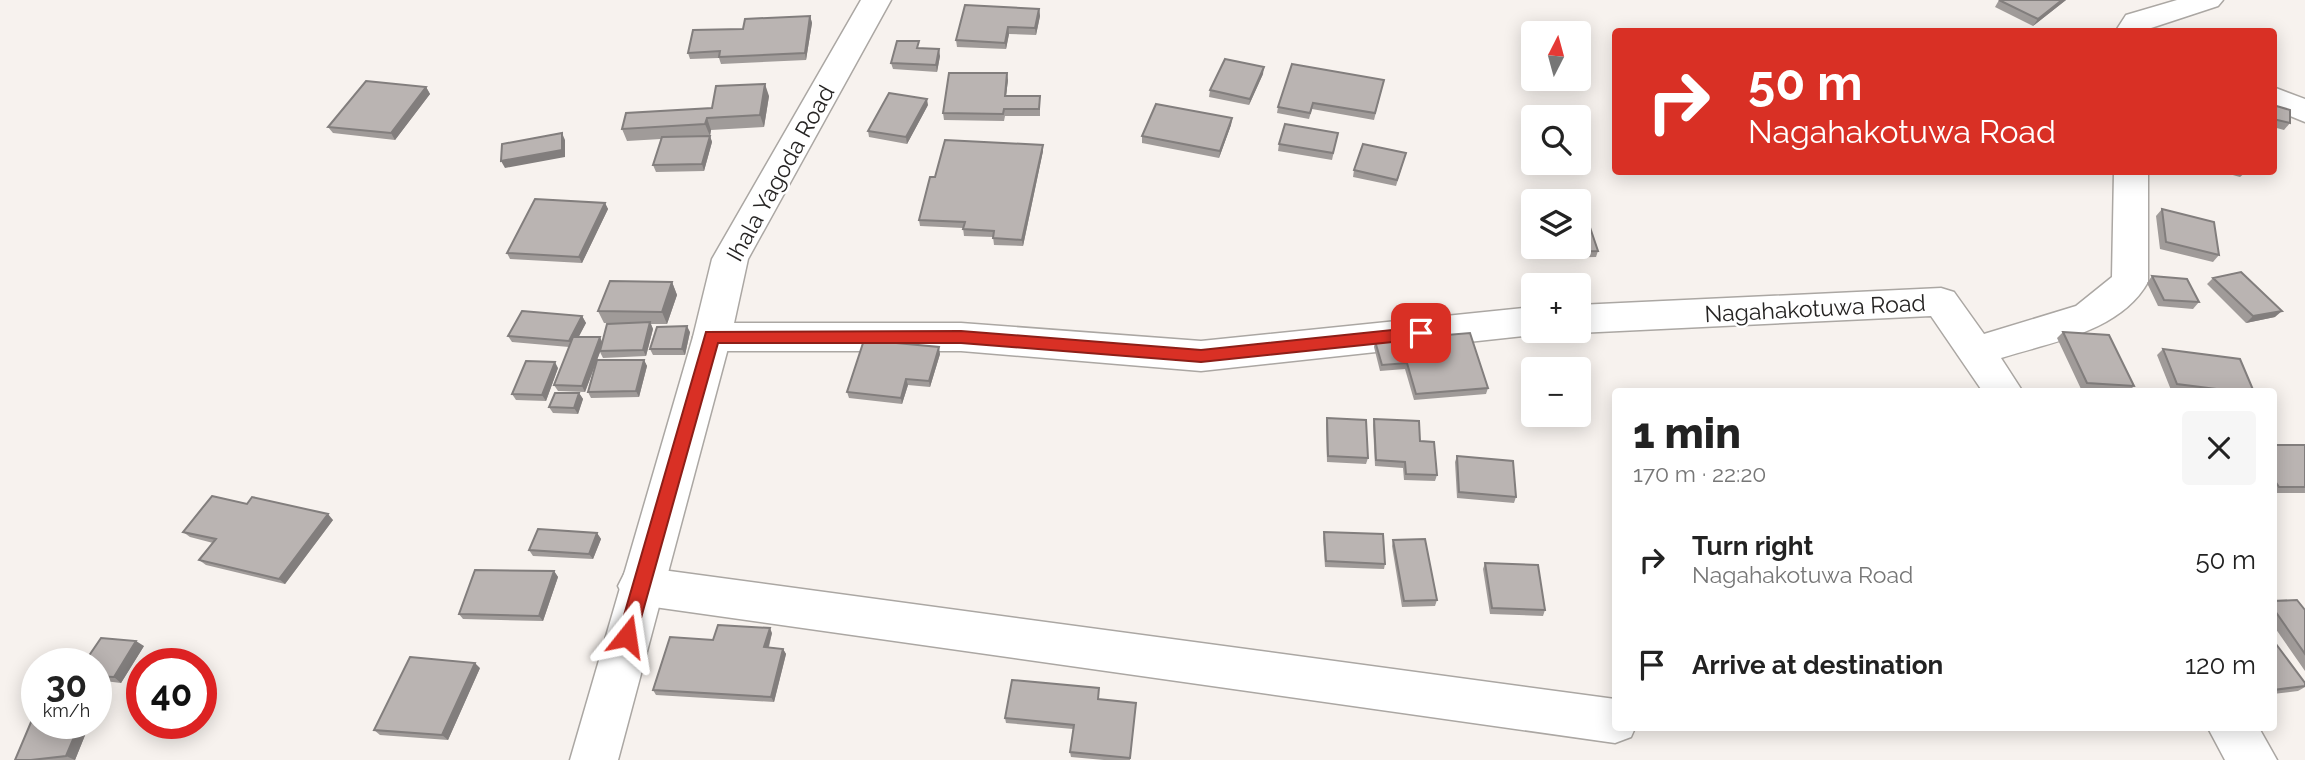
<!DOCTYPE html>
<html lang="en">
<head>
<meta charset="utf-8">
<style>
	:root { --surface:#fff; --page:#f6f6f6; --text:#222; --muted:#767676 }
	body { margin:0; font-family:Raleway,sans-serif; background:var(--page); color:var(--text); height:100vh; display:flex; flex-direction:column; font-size:26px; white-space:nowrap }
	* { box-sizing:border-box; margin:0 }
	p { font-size:23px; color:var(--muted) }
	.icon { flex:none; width:38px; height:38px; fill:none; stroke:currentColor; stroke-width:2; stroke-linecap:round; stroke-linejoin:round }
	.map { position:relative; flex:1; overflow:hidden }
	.details { position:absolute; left:1612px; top:388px; width:665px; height:343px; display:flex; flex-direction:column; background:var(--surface); border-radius:7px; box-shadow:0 4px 18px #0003 }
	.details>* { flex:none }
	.top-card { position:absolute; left:1612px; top:28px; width:665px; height:147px; border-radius:7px; box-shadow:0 4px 18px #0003; background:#d93025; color:#fff; overflow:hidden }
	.needle { width:46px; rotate:6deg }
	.tools { position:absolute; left:1521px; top:21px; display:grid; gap:14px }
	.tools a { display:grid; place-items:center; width:70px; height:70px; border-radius:7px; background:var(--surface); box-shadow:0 4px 18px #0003; font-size:35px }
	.speed { position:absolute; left:21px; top:648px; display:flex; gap:14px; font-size:35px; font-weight:700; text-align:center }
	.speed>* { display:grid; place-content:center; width:91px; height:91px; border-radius:50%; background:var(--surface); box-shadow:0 4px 18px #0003; line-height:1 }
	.speed small { font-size:18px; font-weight:400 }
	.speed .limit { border:10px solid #d22; background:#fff; color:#111 }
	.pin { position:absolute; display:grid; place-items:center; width:60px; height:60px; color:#fff; margin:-30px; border-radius:14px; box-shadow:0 4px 10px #0006 }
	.me { position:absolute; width:77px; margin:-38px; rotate:15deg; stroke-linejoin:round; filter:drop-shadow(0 0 5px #0008) }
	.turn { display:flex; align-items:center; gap:24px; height:147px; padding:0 21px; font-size:32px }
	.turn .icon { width:91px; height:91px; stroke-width:2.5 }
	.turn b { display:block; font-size:49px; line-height:60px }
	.round { display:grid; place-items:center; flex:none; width:74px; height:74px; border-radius:7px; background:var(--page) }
	.headline { display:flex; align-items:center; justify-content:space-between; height:119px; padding:0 21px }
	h1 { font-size:42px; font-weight:800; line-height:52px }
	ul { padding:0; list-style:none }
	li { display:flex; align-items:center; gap:21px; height:105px; padding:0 21px }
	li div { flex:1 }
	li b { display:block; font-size:26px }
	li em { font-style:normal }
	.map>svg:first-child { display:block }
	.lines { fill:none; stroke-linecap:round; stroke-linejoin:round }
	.minor-casing { stroke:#aba7a3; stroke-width:3 }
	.tertiary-casing { stroke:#aba7a3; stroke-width:3 }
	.minor { fill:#fff; fill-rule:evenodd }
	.tertiary { fill:#fff; fill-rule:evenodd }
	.wall { fill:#a09b99 }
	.shaded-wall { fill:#827e7d }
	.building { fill:#bab4b2; stroke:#827e7d; stroke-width:2 }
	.route { fill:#d93025; stroke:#8d1f18; stroke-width:2 }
	.labels { text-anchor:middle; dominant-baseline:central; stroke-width:5; stroke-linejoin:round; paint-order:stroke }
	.street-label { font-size:23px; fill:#262423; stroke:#fff }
</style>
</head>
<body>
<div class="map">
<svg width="2305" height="760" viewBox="0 0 2305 760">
	<rect width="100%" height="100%" fill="#f7f2ee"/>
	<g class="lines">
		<defs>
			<path id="minor" d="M2177,0H2223L2218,6L2148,29L2146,32H2115L2126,15Z
				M2273,87L2305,99V122L2273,109Z
				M2114,172H2148V282C2120,332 2051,342 2001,358L2023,392H1983L1931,316L1578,333L1571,331H1578V305L1941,288L1954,292L1984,334L2076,306L2112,277Z
				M1533,307V331H1546L1533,335L1201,371L961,351H712L699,347L693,337L699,327L712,323H961L1201,341Z
				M640,567L1615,699V728H1635L1631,737L1615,743L640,605L625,600L618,586L625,572Z
				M2208,728H2259L2277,760H2225Z"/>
			<path id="tertiary" d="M861,0H891L748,259L731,337L618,760H570L693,337L712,259Z"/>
		</defs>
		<use href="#minor" class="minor-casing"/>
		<use href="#tertiary" class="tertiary-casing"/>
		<use href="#minor" class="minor"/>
		<use href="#tertiary" class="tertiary"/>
	</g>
	<path class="wall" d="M1999,0H2066L2033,26L1995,7Z
		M1039,9L1040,16L1036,35L1009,34L1006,49L957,47L956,40Z
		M810,16L812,23L806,60L721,64L719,58L690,59L688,53Z
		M920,48L940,56L937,72L893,69L891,63Z
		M1263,74L1249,105L1209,97L1210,90Z
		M1008,80L1006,96H1040V116H1005L1004,121L944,120L943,113Z
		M1384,80L1374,120L1312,109L1309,119L1277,113L1278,107Z
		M426,87L430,94L395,140L333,133L328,127Z
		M769,96L764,127L711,130L710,136L712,142L704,171L656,172L653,165L661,139L627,141L622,129Z
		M928,105L907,144L869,137L868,131Z
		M2273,105L2290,123L2284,130L2273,127Z
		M1232,118L1231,125L1219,158L1142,143V136Z
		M1338,133L1332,160L1278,151L1279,144Z
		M1043,151L1023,246L994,245L993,237L964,236L963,228L920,226L919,220L935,177Z
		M1404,160L1396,186L1353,177L1354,170Z
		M2059,172H2088L2085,175L2060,173Z
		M2222,172H2246L2240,177Z
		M1529,196L1598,251L1596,257L1544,258L1540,247H1578L1533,201V222L1527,202Z
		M605,203L608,209L582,263L510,259L507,253Z
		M2162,209L2219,255L2213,262L2160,249L2156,216Z
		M2152,276L2199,302L2193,309L2158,306L2147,283Z
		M2213,278L2275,317L2246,323L2207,284Z
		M672,282L677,295L667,324H651L653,329L646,356L603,358L600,352L585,392L558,391L554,385L569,347L512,342L508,336L582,316L586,323L578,337L602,342L623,324L604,323L598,311Z
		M690,332L685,355H653L650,349Z
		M2063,332L2134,386L2128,392L2081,389L2057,338Z
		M1375,341L1488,388L1486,394L1414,400L1405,369L1380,371L1374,347Z
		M2163,349L2254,392H2187L2171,390L2157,355Z
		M940,354L930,387L908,385L902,404L849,398L847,392Z
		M644,360L647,366L639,397L591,398L588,392Z
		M558,368L546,401L516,400L512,394Z
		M579,393L583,399L578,414L553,413L549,407Z
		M1327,418L1368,458L1366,464L1327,462L1326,424Z
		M1374,419L1420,441L1437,475L1435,481L1404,480L1403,468L1375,466L1373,425Z
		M2273,445H2305V493H2273Z
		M1457,456L1516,497L1514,503L1457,498L1455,462Z
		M247,504L333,520L285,584L206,565L199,560L213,543L190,537L183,532Z
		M1324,532L1385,564L1384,569L1325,567L1323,538Z
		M597,533L601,539L593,559L533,556L529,550Z
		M1393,540L1437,600L1435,606L1402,607L1392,546Z
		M1485,563L1545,610L1543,616L1490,614L1483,569Z
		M554,571L558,577L543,621L463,619L459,614Z
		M2273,601L2305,610V671L2273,625Z
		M772,633L769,647L783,649L786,654L774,702L656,695L653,690Z
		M2273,640L2305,683V687L2298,691L2273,694Z
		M144,646L121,683L96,680V663Z
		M480,668L448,740L380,735L374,730Z
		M1099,688V699L1136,703L1130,760H1104L1071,757L1070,752L1073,729L1006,723L1005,718Z
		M37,723H90L75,760H15Z"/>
	<path class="shaded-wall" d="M2062,0H2066L2033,26L2038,19Z
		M1039,9L1040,16L1036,35L1035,28Z
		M810,16L812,23L806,60L805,53Z
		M1008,27L1009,34L1006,49L1005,43Z
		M939,49L940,56L937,72L936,65Z
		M1264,67L1263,74L1249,105L1250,99Z
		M1007,73L1008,80L1005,103V96Z
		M765,84L769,96L764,127L760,115Z
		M426,87L430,94L395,140L391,133Z
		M927,99L928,105L907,144L906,137Z
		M707,118L711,130L710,136L705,124Z
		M1232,118L1231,125L1219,158L1220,151Z
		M562,133L565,140V157L505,168L501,161Z
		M710,136L712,142L704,171L702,164Z
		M1043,145V151L1023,246L1022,240Z
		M605,203L608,209L582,263L579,257Z
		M672,282L677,295L667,324L662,312Z
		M2282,311L2275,317L2246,323L2253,316Z
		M582,316L586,323L573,348L569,341Z
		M650,322L653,329L646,356L643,350Z
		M687,326L690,332L685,355L682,349Z
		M600,337L603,344L585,392L582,386Z
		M939,347L940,354L930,387L929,381Z
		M644,360L647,366L639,397L636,391Z
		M555,362L558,368L546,401L542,395Z
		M906,379L908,385L902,404L901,398Z
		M579,393L583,399L578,414L574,408Z
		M328,514L333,520L285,584L279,579Z
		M597,533L601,539L593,559L589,554Z
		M554,571L558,577L543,621L539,616Z
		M770,628L772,633L767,652L764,647Z
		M136,641L144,646L121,683L114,677Z
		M783,649L786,654L774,702L771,697Z
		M475,663L480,668L448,740L442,735Z
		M80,723H90L75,760L66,756Z"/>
	<path class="building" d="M1999,0H2062L2038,19Z
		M965,5L1039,9L1035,28L1008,27L1005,43L956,40Z
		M810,16L805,53L719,57L720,51L688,53L693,30L743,29L745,19Z
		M897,41H919L917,48L939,49L936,65L891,63Z
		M1225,59L1264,67L1250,99L1210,90Z
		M1292,64L1384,80L1375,113L1313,103L1310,113L1278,107Z
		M949,73H1007L1005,96H1040L1039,109H1004L1003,114L943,113Z
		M366,81L426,87L391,133L328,127Z
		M765,84L760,115L707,118L705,124L622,129L626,113L712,108L716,86Z
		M889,93L927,99L906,137L868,131Z
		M1156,104L1232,118L1220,151L1142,136Z
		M2273,105L2290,110V123L2273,119Z
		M1285,124L1338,133L1333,153L1279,144Z
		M562,133V150L501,161L502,144Z
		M710,136L702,164L653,165L662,137Z
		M945,140L1043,145L1022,240L993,238L994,231L963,229L965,222L919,220L930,177H935Z
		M1363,144L1406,153L1397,180L1354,170Z
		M1579,195L1598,251L1546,252L1544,247H1578V201H1533V208L1529,196Z
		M535,199L605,203L579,257L507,253Z
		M2162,209L2214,222L2219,255L2166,242Z
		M2241,272L2282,311L2253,316L2213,278Z
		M2152,276L2187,279L2199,302L2164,300Z
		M610,281L672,282L662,312L598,311Z
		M522,311L582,316L569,341L508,336Z
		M650,322L643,350L600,351L607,324Z
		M687,326L682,349H650L657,327Z
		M2063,332L2109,335L2134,386L2087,383Z
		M1470,333L1488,388L1416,394L1407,363L1382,365L1375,341Z
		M573,337H600L582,386L554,385Z
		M864,340L939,347L929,381L906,379L901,398L847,392Z
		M2163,349L2240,359L2254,392H2240L2177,384Z
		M597,360H644L636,391L588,392Z
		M526,361L555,362L542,395L512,394Z
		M555,393H579L574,408L549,407Z
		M1327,418L1366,420L1368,458L1328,456Z
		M1374,419L1419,421L1420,441L1434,442L1437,475L1406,474L1405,462L1376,460Z
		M2273,445H2305V487H2279L2273,478Z
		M1457,456L1513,461L1516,497L1459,492Z
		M212,496L247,504L252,497L328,514L279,579L199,560L216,539L183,532Z
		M538,529L597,533L589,554L529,550Z
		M1324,532L1383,534L1385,564L1326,561Z
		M1425,539L1437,600L1404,601L1393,540Z
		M1485,563L1538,565L1545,610L1492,608Z
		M475,570L554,571L539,616L459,614Z
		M2297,600L2305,610V654L2273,608V601Z
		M718,625L770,628L764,647L783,649L771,697L653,690L670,637L713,640Z
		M101,638L136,641L114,677L96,676V663H84Z
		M2273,640L2305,683V686L2273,690Z
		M410,657L475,663L442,735L374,730Z
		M1012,680L1099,688L1098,699L1136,703L1130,758L1070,752L1074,725L1005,718Z
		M37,708V723H80L66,756L31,760H15Z"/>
	<path class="route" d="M1421,327L1429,333L1421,339L1201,362L961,343H718L636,636L634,642L627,644L621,642L618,636L706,332L961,331L1201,350Z"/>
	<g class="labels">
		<g class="street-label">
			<text transform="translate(780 173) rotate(-61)">Ihala Yagoda Road</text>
			<text transform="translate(1815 308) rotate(-3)">Nagahakotuwa Road</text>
		</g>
	</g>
</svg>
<div class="tools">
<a><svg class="needle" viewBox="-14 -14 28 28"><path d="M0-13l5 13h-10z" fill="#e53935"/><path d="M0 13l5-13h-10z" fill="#767676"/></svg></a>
<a><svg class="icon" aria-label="search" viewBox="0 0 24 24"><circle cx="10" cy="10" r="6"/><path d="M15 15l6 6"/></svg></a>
<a><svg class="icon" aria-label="layers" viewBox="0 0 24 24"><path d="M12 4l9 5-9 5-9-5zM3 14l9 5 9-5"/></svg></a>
<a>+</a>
<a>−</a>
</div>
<div class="speed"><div>30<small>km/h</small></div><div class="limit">40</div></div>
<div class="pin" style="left:1421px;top:333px;background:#d93025"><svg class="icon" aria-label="arrive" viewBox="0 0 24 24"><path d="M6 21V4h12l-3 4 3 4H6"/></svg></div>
<svg class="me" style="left:627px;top:636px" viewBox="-20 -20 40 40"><path d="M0-17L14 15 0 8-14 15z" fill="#d93025" stroke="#fff" stroke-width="4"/></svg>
<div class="top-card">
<div class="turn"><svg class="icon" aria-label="right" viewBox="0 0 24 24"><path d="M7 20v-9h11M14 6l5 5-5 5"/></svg><div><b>50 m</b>Nagahakotuwa Road</div></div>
</div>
<section class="details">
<div class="headline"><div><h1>1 min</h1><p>170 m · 22:20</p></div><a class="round"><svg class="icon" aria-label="close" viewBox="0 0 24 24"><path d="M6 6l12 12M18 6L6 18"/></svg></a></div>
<ul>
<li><svg class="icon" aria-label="right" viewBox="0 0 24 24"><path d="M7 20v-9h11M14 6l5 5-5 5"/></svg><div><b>Turn right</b><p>Nagahakotuwa Road</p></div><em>50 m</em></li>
<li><svg class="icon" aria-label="arrive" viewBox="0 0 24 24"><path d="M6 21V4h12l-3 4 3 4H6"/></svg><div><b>Arrive at destination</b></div><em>120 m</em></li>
</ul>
</section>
</div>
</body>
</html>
